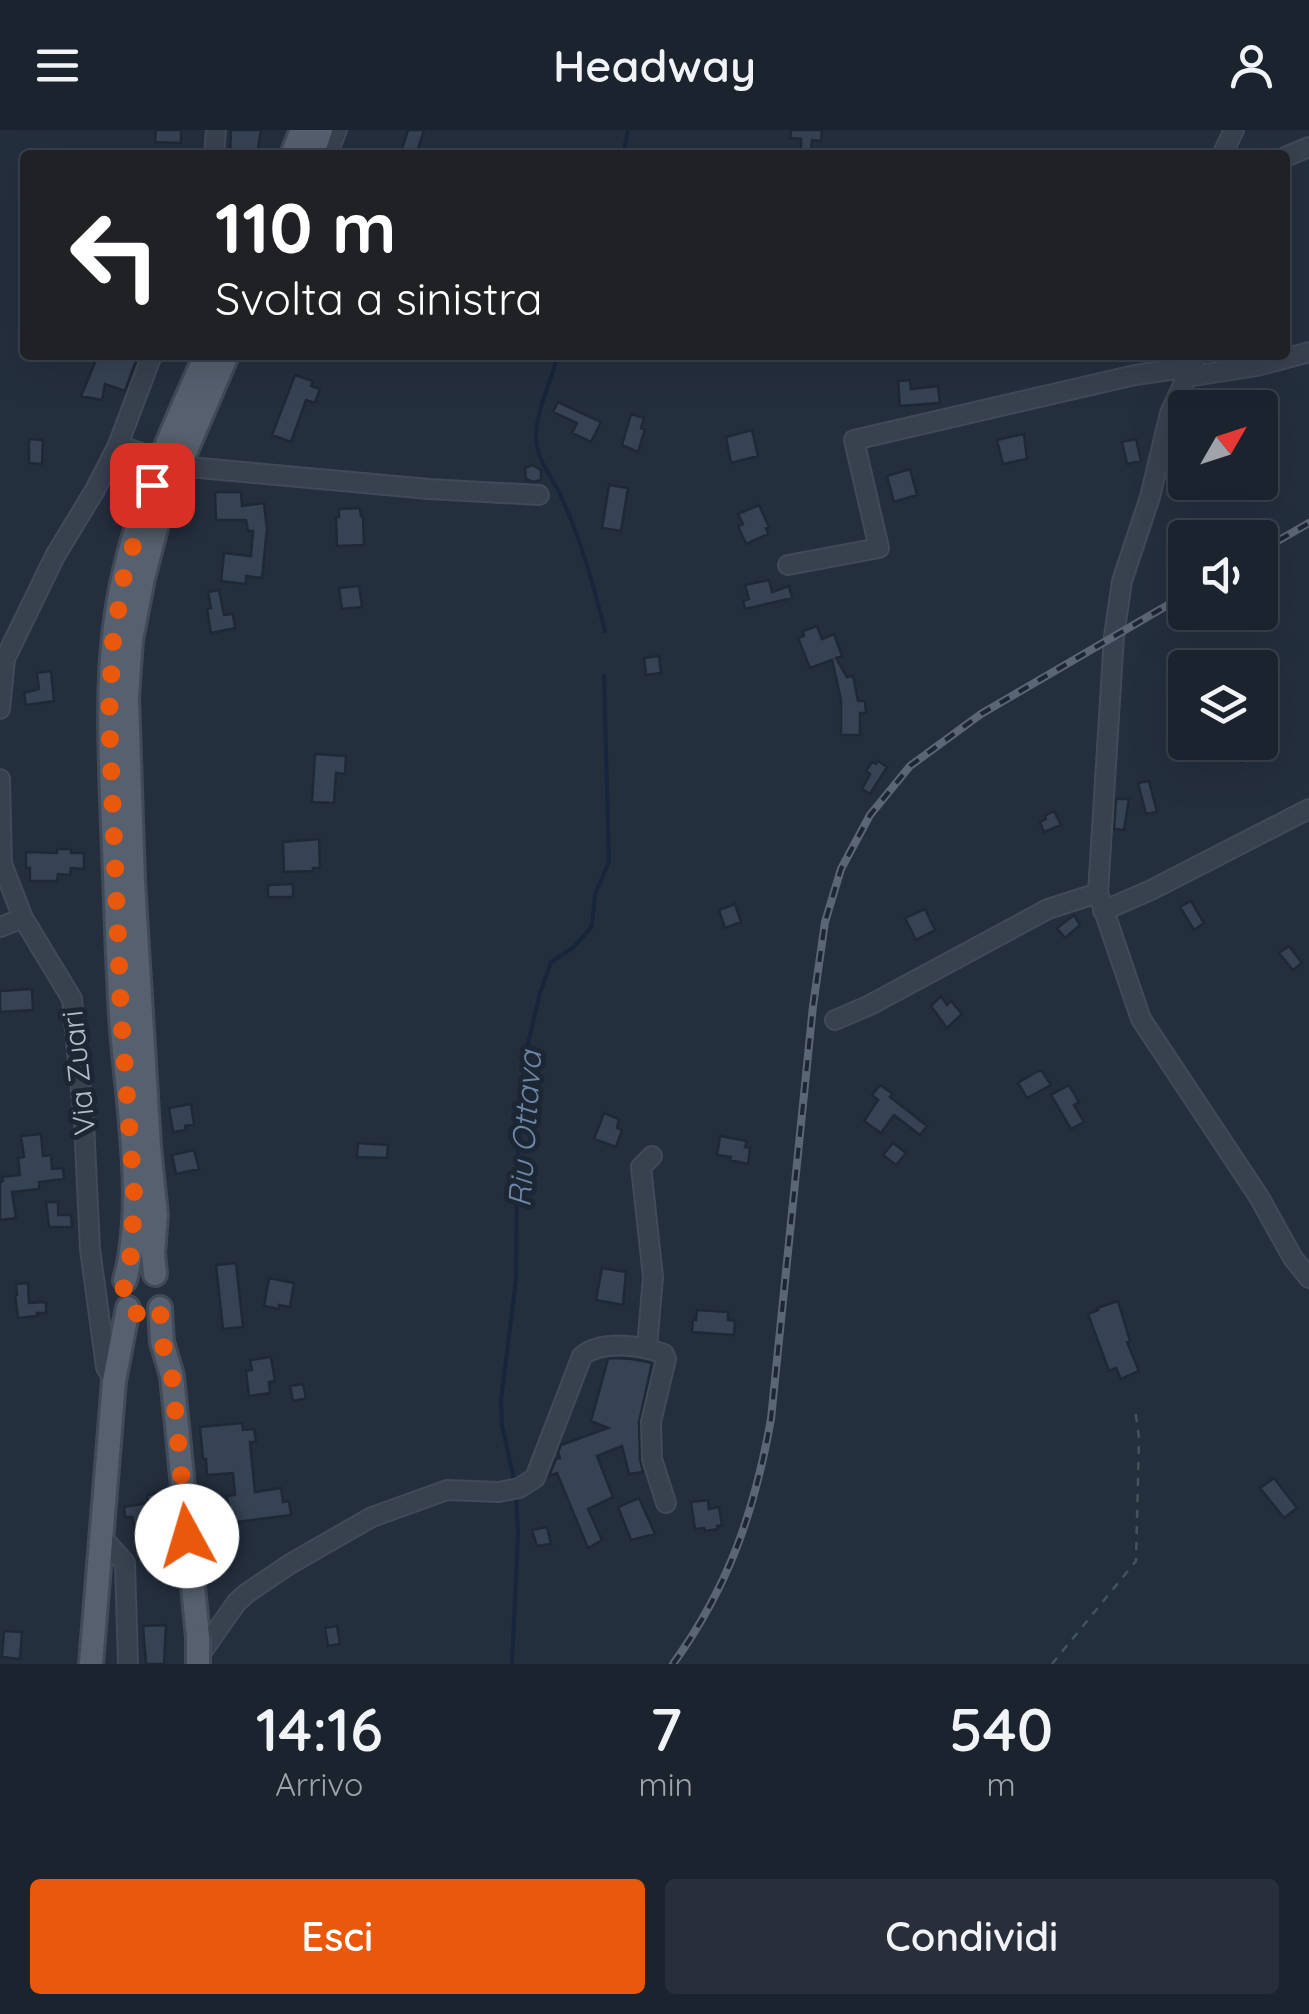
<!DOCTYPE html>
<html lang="it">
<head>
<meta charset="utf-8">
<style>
	:root { --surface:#1b232e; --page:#282f3a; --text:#f1f3f6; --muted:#a0a4aa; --line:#39404a; --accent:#ea580c }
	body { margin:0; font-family:Quicksand,sans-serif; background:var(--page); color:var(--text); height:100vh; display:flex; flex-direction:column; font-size:38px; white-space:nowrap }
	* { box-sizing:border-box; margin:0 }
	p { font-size:32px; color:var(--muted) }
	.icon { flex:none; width:55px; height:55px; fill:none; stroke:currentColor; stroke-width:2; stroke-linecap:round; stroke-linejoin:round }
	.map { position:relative; height:1534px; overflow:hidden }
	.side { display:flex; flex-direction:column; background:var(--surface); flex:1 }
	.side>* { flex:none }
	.top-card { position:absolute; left:20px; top:20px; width:1270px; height:210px; border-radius:10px; box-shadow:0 10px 40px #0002,0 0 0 2px var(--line); background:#202124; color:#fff; overflow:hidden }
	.needle { width:65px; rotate:51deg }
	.controls { position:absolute; left:1168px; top:260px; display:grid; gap:20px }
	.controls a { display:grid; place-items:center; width:110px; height:110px; border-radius:10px; background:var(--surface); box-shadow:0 10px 40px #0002,0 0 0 2px var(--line); font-size:50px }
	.pin { position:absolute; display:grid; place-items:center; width:85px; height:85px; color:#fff; margin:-42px; border-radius:20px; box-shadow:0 5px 15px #0006 }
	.me { position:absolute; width:110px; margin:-55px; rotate:354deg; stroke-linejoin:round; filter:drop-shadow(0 0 8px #0008) }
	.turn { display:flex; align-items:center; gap:35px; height:210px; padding:0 30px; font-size:45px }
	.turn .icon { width:130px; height:130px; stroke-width:2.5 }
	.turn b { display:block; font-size:70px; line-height:85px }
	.eta { display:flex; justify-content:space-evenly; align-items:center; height:170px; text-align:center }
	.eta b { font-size:60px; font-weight:600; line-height:70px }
	.button { display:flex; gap:20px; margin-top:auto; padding:20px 30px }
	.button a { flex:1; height:115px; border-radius:10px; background:var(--accent); color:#fff; font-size:40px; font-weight:600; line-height:115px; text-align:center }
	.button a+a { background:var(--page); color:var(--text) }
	header { display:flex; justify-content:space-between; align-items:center; height:130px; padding:0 30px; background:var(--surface); font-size:45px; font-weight:600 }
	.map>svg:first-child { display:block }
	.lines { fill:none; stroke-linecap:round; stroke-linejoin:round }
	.stream { stroke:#17263c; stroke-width:4 }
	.building { fill:#364354; stroke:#1f2835; stroke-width:2.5 }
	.minor-casing { stroke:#414a57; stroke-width:22 }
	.major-casing { stroke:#414a57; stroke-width:28 }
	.path { stroke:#3f5557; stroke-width:2.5; stroke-dasharray:8 8; stroke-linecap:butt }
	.minor { stroke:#38414e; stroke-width:18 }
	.major { stroke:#56606e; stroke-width:22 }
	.rail-casing { stroke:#5a6575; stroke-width:8 }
	.rail { stroke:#1d2633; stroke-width:4; stroke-dasharray:11; stroke-linecap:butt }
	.major-bridge-casing { stroke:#414a57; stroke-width:28; stroke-linecap:butt }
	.major-bridge { stroke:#56606e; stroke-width:22 }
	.route { stroke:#ea580c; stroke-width:18; stroke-dasharray:0 32.4 }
	.labels { text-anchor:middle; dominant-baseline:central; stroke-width:10; stroke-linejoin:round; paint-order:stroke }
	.street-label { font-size:30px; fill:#b4bcc9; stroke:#1d2633 }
	.water-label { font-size:32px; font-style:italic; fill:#6d86a8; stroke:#1d2633 }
</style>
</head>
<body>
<header><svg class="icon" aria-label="menu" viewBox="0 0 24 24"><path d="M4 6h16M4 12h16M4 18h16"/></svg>Headway<svg class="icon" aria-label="person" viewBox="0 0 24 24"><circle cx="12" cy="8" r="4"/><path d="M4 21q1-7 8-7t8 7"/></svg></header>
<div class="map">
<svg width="1309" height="1534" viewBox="0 0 1309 1534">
	<rect width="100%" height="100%" fill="#242f3e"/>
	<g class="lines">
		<path class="stream" d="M623,25L628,0
			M558,225C551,252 537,278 536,306C536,329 550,344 559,362C580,406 593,454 605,501
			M515,1354L502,1296L501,1271L516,1149L517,1034L526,922L540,863L551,832L574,817L592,796L595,764L609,732L604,546
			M512,1534L518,1404L516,1367"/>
	</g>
	<path class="building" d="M156,0H181V13L155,12Z
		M231,0H261L257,25H230Z
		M408,0H424L416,25H400Z
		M791,0H822L821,11L812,10L811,21H801V9L790,8Z
		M98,225H138L125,261L105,254L102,270L81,266Z
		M295,245L313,251L311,256L320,259L315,273L306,270L291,312L272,305Z
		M910,250L911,259L938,256L940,273L900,276L898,251Z
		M558,272L601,292L591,312L572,303L577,293L553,282Z
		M631,284L644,288L641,298L645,299L638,322L622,315Z
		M752,300L758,326L731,333L726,307Z
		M1024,304L1027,329L1003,334L997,310Z
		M29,309L43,310L42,334L29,333Z
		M1136,309L1141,331L1127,334L1122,312Z
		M532,335L541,340V350L533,352L526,349L525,338Z
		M910,339L917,365L894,372L887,346Z
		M609,355L628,358L621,401L602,398Z
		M215,362H241L242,376L264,373L267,399L262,448L246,446V454L221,451L224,423L251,426L253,401H248L246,390H216Z
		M759,375L769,397L766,398L768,404L746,414L738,396L743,394L738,384Z
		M360,378L361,386H363L364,415L337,416L336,387H339V379Z
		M769,450L772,462L789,456L792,468L745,479L743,471L749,469L745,455Z
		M359,456L362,477L342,479L339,458Z
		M219,460L224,485L233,484L235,498L211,503L207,479L211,478L208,462Z
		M817,496L822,509L834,504L842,526L836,528L847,547L853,546L858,571H865L866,583H860V605H841V570L832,530L810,538L798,508L804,506L803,501Z
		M659,526L661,543L646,545L644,528Z
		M51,541L54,571L26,575L24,563L39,559L37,543Z
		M1260,584H1262L1274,621L1241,632L1234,612H1260Z
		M315,624L346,626L345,644L336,643L334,673L312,672Z
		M878,631L887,637L870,664L862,659L870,644L866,641L872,632L876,634Z
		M1149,651L1157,682L1146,684L1138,653Z
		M1116,669H1129L1124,700L1114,699Z
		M1054,681L1061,695L1044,702L1040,692L1046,689L1045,686Z
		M319,709L320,738H313V741L284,742L283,712Z
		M57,719H71V723H84V739L71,738L70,745L58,744L57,751H30V738H26V722L57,723Z
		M293,754V767H268V755Z
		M1191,771L1204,793L1194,800L1180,777Z
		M735,774L741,792L725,798L719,780Z
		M925,779L935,800L916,810L905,788Z
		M1074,785L1080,795L1065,808L1057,798Z
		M1289,816L1302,833L1293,840L1279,823Z
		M32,859L33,880L0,882V861Z
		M941,866L947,875L951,871L962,884L947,898L931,876Z
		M1038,941H1042L1051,955L1027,968L1018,953Z
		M880,955L893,964L890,967L927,996L920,1005L894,985L881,1003L864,991L878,970L872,965Z
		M1069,955L1079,972L1074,975L1084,992L1071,999L1051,965Z
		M191,974L194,994L185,996L186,1000L173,1002L169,978Z
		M604,983L619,989L617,998L622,1000L616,1017L594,1009Z
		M41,1004L43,1026L51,1025L52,1039L63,1038L64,1049L39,1052V1059L12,1062L16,1088L0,1090V1052L3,1051L2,1047L20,1045L18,1028L24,1027L21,1006Z
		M720,1006L747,1011L745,1017L750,1018L748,1034L730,1030L731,1027L717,1025Z
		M358,1013L388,1015L387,1028L357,1027Z
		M893,1013L906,1023L896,1035L883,1025Z
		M194,1020L199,1039L176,1044L172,1025Z
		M46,1072H58V1085H71L72,1097H49Z
		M236,1133L243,1197L223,1199L216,1135Z
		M602,1138L626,1142L623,1175L596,1170Z
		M269,1148L294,1153L290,1177L279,1175V1179L264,1176Z
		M28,1153L29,1173L46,1172V1183H37V1186L18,1188L15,1165H17L16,1154Z
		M1118,1171L1130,1211L1127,1212L1139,1241L1121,1249L1116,1238L1109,1241L1088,1184L1098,1180L1097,1178Z
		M697,1180L728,1182V1190L735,1191L734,1205L692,1202L693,1189L696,1190Z
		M271,1227L275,1251L269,1252L270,1263L249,1266L246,1241L252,1240L250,1230Z
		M612,1228L632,1229L652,1233L639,1292L640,1329L643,1342L629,1344L622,1316L597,1326L613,1367L588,1379L602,1410L588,1418L557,1343L549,1346L556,1329L560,1328L558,1322L561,1315L608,1298L591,1291L608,1229Z
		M303,1254L306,1268L293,1271L290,1256Z
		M242,1293L243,1300L254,1299L256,1312H250L255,1362L281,1358L283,1372L289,1371L291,1385L230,1393L227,1366L235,1365L233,1343L207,1345L206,1329H203L200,1297Z
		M1274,1348L1297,1378L1284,1388L1260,1358Z
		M160,1363L165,1408H160V1413L152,1414L153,1416L137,1417L134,1394L132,1387H125L124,1377L148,1373L147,1365Z
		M639,1368L655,1404L631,1410L618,1377Z
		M708,1370L709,1379L719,1377L722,1395L717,1396L718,1399L705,1401L704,1398L695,1399L691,1372Z
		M547,1397L551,1414L537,1416L532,1400Z
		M166,1495L164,1534H146L143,1496Z
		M337,1496L340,1514L328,1516L325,1498Z
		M4,1501L22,1502L20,1529L2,1527Z"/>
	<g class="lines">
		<defs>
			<path id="minor" d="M214,25L216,0
				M327,25L337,0
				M1222,25L1234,0
				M1285,27L1309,17
				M1197,225L1170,283L1150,367L1122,451L1114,506L1098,763L1141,889L1259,1067L1293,1128L1309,1148
				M1187,247L1257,236L1309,222
				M118,315L161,330
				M178,336L429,359L539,365
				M788,435L879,418L854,310L1135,245L1191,237
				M0,579L5,529L55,426L95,360L118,315L152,225
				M0,649L2,734L23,788L72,869L84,992L90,1119L106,1237L114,1251
				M1103,781L1151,760L1309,679
				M0,797L23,788
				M835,890L870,875L1048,779L1098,763
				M647,1217L653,1147L641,1037L652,1026
				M101,1406L125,1433L128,1534
				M196,1530L237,1472L247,1463L290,1434L372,1387L447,1360L499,1362L519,1358L535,1348L582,1226C602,1210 641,1215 664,1224L666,1229L651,1292L652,1329L666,1373"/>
			<path id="major" d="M292,25L302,0
				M312,25L321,0
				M155,1144L153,1123L156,1085L149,1016L133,751L127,567L131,510L143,448L161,379L227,225
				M125,1150C147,1070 126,967 121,885C117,822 116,758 113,695C110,611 105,528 124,445C141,369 174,296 206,225
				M160,1178L162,1212L172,1246L198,1507
				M91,1534L114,1251L128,1178"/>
		</defs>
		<use href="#minor" class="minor-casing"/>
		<use href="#major" class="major-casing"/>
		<path class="path" d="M1052,1534L1136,1431L1139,1308L1135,1279"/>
		<use href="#minor" class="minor"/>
		<use href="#major" class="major"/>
		<defs>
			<path id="rail" d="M1260,421L1309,393
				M673,1534C729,1456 754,1383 771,1289L813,876L825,792L841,739L870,685L910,636L981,584L1185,465"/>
		</defs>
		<use href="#rail" class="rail-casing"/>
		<use href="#rail" class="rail"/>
		<defs>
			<path id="major-bridge" d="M198,1534V1507"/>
		</defs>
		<use href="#major-bridge" class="major-bridge-casing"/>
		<use href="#major-bridge" class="major-bridge"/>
	</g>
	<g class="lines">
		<path class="route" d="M152,355L124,445L113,512L109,585L121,884L134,1062L132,1114L129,1137L122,1165L123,1172L134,1183L148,1185L160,1178L162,1212L172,1246L187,1406"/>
	</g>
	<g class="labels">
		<g class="street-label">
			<text transform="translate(78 943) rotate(-96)">Via Zuari</text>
		</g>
		<g class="water-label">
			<text transform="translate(524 999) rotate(-86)">Riu Ottava</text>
		</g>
	</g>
</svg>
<div class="controls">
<a><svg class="needle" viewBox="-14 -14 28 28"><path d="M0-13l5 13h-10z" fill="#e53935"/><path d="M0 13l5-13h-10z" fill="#a0a4aa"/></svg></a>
<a><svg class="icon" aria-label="sound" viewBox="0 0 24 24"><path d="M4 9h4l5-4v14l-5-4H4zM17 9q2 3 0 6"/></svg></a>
<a><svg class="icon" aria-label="layers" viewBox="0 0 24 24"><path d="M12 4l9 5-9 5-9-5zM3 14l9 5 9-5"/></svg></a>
</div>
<div class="pin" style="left:152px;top:355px;background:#d93025"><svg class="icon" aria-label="arrive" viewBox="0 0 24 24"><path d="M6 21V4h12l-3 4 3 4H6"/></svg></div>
<svg class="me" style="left:187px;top:1406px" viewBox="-20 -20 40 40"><circle r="19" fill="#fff"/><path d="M0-13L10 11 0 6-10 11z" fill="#ea580c"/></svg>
<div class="top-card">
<div class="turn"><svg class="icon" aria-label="left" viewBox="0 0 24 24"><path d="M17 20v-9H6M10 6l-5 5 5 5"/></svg><div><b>110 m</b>Svolta a sinistra</div></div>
</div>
</div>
<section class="side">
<div class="eta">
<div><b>14:16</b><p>Arrivo</p></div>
<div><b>7</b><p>min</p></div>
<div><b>540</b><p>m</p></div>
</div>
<div class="button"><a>Esci</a><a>Condividi</a></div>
</section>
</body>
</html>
